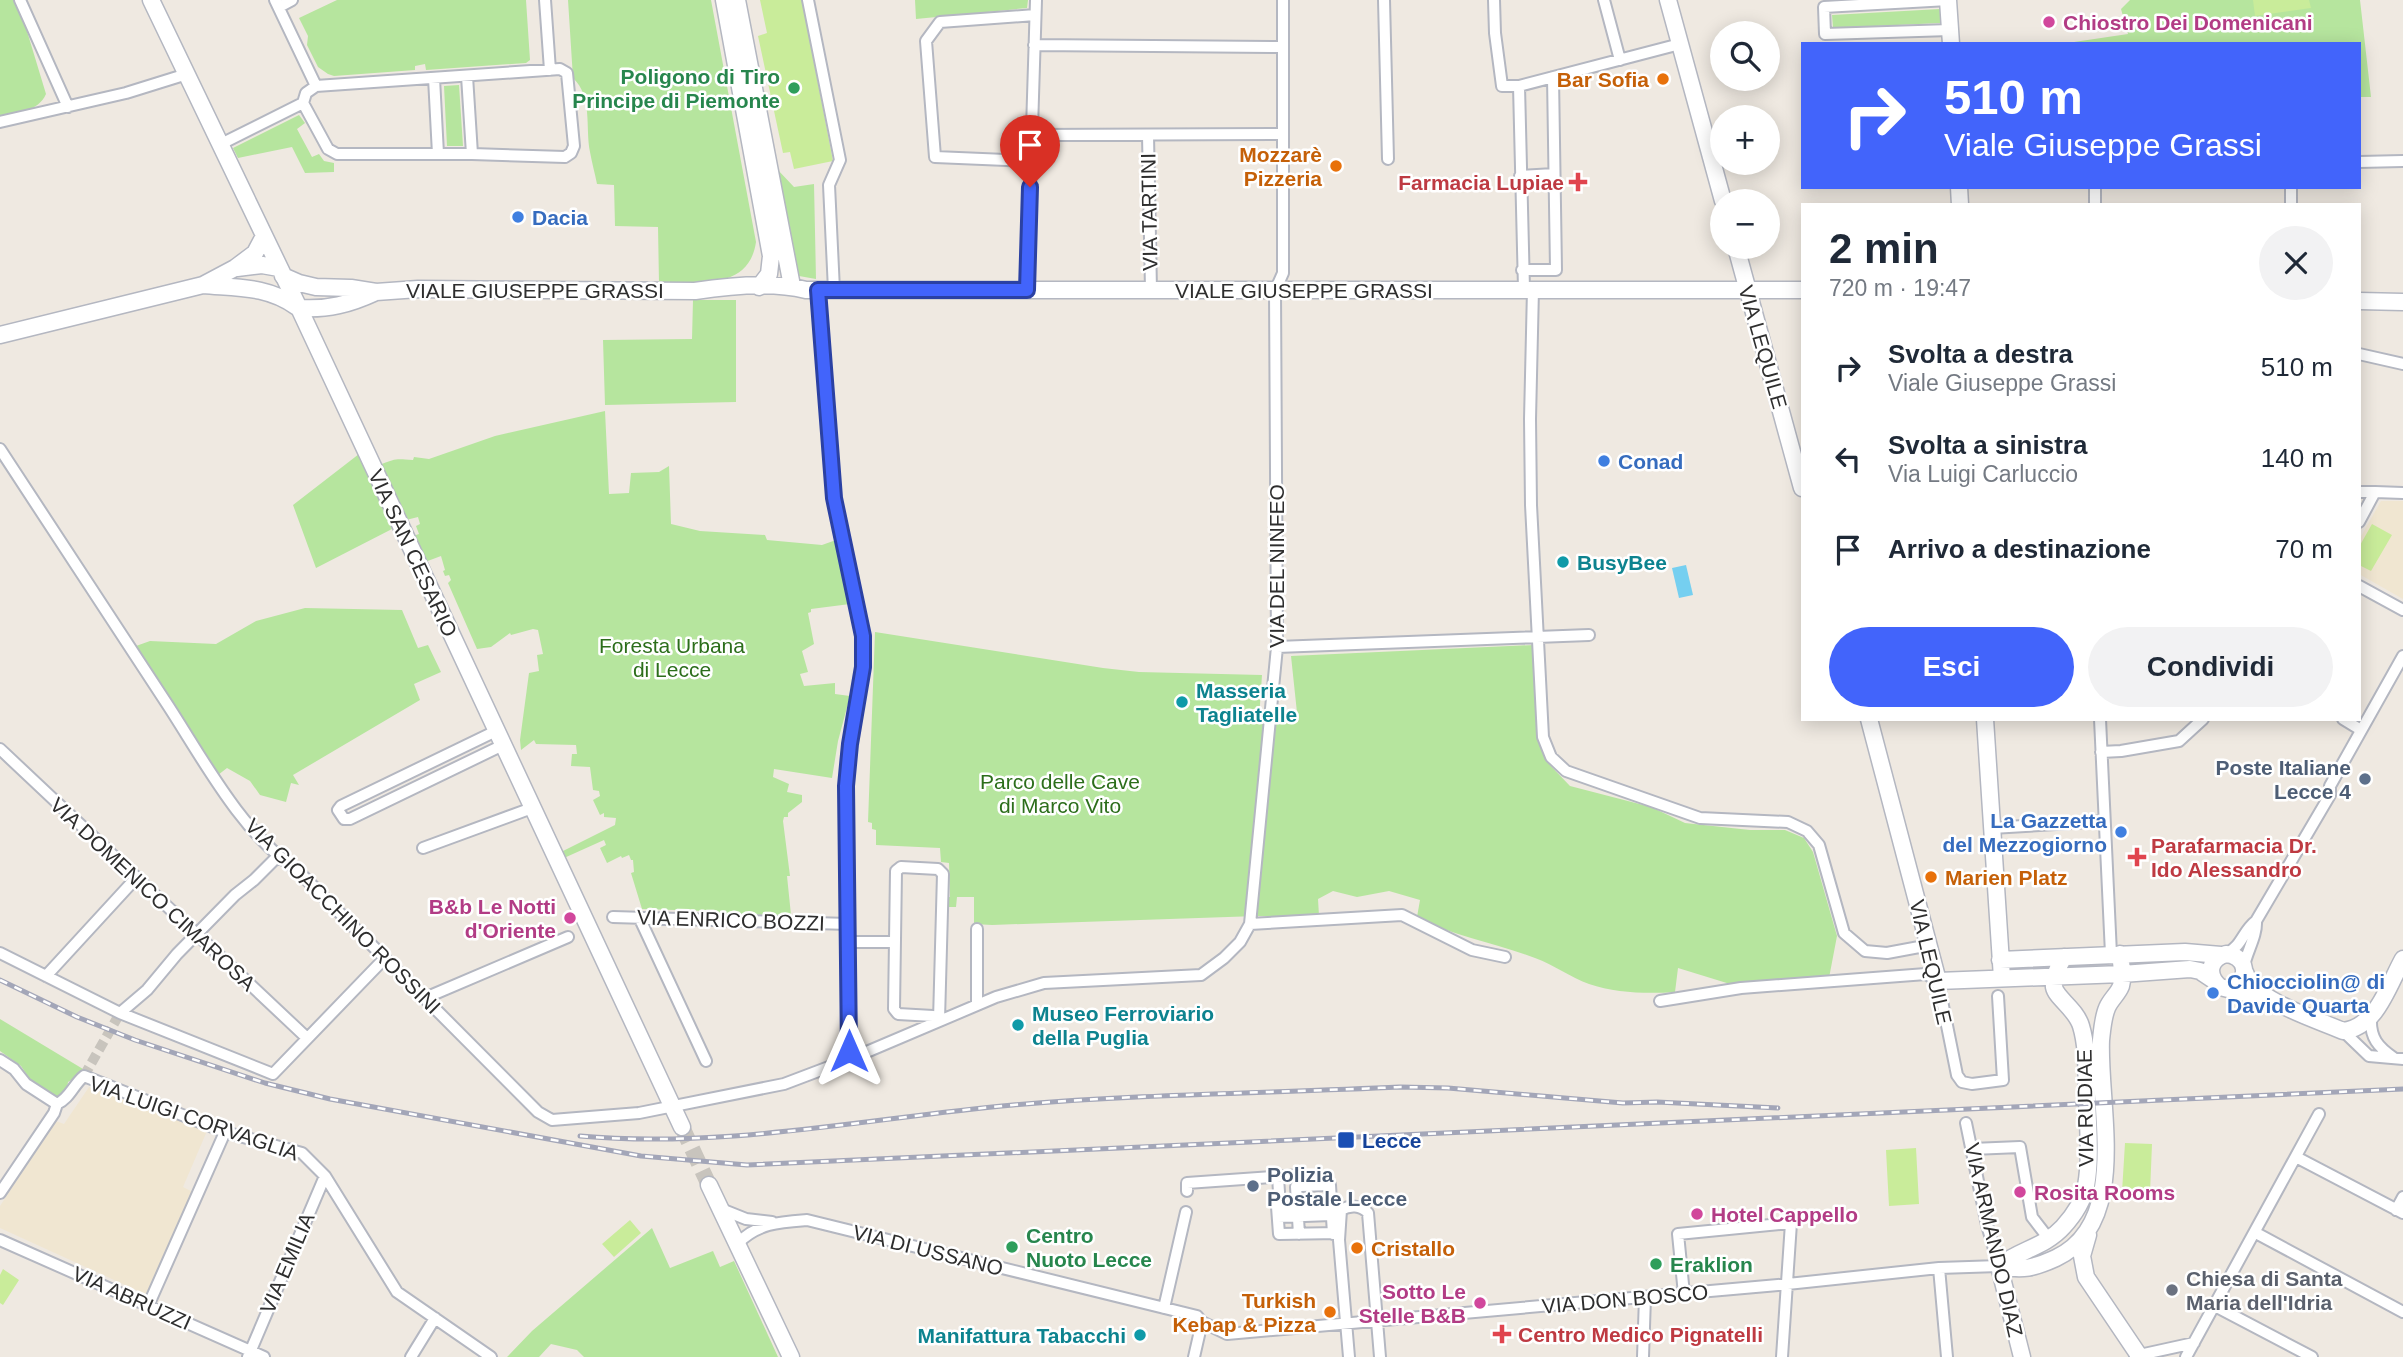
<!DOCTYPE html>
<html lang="it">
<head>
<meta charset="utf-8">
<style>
	:root { --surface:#fff; --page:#f2f2f3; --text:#1f2937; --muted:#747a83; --accent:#4264fb }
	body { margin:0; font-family:Arial,sans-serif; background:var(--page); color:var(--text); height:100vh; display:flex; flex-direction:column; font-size:26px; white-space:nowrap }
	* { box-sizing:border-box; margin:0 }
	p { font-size:23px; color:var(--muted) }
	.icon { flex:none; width:38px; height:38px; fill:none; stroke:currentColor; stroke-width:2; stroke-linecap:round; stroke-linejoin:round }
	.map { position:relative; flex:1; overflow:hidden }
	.sheet { position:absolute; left:1801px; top:203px; width:560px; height:518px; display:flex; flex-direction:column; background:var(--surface); border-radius:0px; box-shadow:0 4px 18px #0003 }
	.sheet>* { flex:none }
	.hud { position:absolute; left:1801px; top:42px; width:560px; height:147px; border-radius:0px; box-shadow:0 4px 18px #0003; background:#4264fb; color:#fff; overflow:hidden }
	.buttons { position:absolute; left:1710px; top:21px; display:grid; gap:14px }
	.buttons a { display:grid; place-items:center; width:70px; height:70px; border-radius:50%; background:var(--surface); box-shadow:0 4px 18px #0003; font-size:35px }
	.pin { position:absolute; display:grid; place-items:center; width:60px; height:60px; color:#fff; margin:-72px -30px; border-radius:50% 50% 50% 0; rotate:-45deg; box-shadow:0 0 7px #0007 }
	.pin .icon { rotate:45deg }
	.me { position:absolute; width:77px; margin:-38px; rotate:0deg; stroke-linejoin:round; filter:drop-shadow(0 0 5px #0008) }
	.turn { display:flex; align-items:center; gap:24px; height:147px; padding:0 28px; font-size:32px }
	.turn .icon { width:91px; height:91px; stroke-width:2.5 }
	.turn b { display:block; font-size:49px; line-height:60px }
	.round { display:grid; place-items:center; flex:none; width:74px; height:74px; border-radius:37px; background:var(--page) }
	.headline { display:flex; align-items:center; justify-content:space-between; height:119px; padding:0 28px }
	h1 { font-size:42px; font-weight:700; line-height:52px }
	.action { display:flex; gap:14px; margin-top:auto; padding:14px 28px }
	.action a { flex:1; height:80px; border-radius:42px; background:var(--accent); color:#fff; font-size:28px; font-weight:700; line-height:80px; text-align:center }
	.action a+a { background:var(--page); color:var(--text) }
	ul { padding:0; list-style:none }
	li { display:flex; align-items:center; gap:21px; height:91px; padding:0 28px }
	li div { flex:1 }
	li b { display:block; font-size:26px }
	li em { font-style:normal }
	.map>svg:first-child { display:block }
	.education { fill:#f0e6d1 }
	.green { fill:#b6e59e }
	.pitch { fill:#c9ec9a }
	.water { fill:#75cff0 }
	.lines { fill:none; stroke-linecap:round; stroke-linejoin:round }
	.street-tunnel { stroke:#c8c4bd; stroke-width:10; stroke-dasharray:10 5; stroke-linecap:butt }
	.secondary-tunnel { stroke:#c8c4bd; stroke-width:16; stroke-dasharray:16 8; stroke-linecap:butt }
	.street-casing { stroke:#b4b7c1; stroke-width:14 }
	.secondary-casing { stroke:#b4b7c1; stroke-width:19 }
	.street { stroke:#fff; stroke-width:10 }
	.secondary { stroke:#fff; stroke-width:16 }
	.rail-casing { stroke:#a3a6b8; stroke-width:5 }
	.rail { stroke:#fff; stroke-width:2.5; stroke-dasharray:8; stroke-linecap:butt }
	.route-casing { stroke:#2b41a3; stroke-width:18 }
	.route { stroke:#4264fb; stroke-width:12 }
	.hotel-dot { fill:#d1479c; stroke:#fff; stroke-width:2.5 }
	.food-dot { fill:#e8710a; stroke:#fff; stroke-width:2.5 }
	.leisure-dot { fill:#2e9e5b; stroke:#fff; stroke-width:2.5 }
	.health-dot { fill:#e0444e; stroke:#fff; stroke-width:2.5 }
	.shop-dot { fill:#3f7fe0; stroke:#fff; stroke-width:2.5 }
	.culture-dot { fill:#0f9aa8; stroke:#fff; stroke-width:2.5 }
	.service-dot { fill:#5c6f8a; stroke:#fff; stroke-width:2.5 }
	.transit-dot { fill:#1a4fb4; stroke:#fff; stroke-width:2.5 }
	.worship-dot { fill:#6b7280; stroke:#fff; stroke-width:2.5 }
	.labels { text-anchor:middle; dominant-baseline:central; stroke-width:5; stroke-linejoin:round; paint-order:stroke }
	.hotel-label { font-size:21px; font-weight:bold; fill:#b23c85; stroke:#fff; text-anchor:start }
	.leisure-label { font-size:21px; font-weight:bold; fill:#27864d; stroke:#fff; text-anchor:start }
	.food-label { font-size:21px; font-weight:bold; fill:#c56008; stroke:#fff; text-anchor:end }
	.health-label { font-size:21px; font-weight:bold; fill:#be3a42; stroke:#fff; text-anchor:start }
	.street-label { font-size:21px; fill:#2e2e2e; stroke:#fff }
	.shop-label { font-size:21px; font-weight:bold; fill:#366cbe; stroke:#fff; text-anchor:start }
	.culture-label { font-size:21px; font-weight:bold; fill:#0d838f; stroke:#fff; text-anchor:start }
	.park-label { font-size:21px; fill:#2c6e1b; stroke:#fff }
	.service-label { font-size:21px; font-weight:bold; fill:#4e5e75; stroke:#fff; text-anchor:end }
	.transit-label { font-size:21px; font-weight:bold; fill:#164399; stroke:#fff; text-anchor:start }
	.worship-label { font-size:21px; font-weight:bold; fill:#5b616d; stroke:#fff; text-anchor:start }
</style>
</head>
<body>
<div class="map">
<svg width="2403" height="1357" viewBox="0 0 2403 1357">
	<rect width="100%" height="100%" fill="#efe9e1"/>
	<path class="education" d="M2381,501H2403V599L2359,574V540Z
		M89,1087L207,1131L183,1187L195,1193L147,1295L0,1228V1206L56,1121L64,1124Z"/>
	<path class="green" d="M0,0H14L23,18L46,94C38,112 18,112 0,116Z
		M337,0H526L530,60L526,63L426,70L425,64L415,66V70L334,76L328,74L318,67L307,45L308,36L299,18Z
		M568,0H711L756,242C749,291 697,282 659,283L658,227L615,226L614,185L597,184C595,174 592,163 590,152C585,127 593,97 573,78Z
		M915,0H1028L1027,8L916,19Z
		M2130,0H2360L2371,97H2359V44H2074V42L2128,34L2121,9Z
		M1940,9V23L1833,28L1832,15Z
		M459,85L463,146H447L444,86Z
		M299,115L305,123L297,129L312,157L319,154L324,161L334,163V172L305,173L292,147L238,158L233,148Z
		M777,169L794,187L814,184L816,279L799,276Z
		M693,300H736V402L605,405L603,340L692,339Z
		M605,411L609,494L629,493L631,473L659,472L669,466L671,524L700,531L765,535L767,540L822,545L836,540L850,604L811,609V612L808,613L814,644L802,651L808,672L800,674L804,686L835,683V694L850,696L838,741L832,778L774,769L773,777L789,784L787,792L802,795V802L788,813V817H784L783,821L790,876H787L791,915L708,914V911L642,909L631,873L634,872L633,860H631L629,855L622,858L621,856L607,863L600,848L606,845L604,840L564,858L561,852L615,825L616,818L604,817V813L600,815L593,800L600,796L599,791L593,790L590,767L571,766L572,754H577L576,745L536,744L534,740L521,750L520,740L529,673L539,671L537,655L543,654L538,630L533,629L511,635L510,633L491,647L477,649L448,583L451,580L449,575L445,576L443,571L445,570L441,556L425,562L413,536L419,534L416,526L420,524L418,517L406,520L379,465C397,458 396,459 413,460L414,457L429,459L495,436Z
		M359,454L392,529L316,568L293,505Z
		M305,608L402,610L418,648L428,645L441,672L414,684L420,700L293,775L299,785L291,783L286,802L260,795L250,781L227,768L218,775L136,646L150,641L216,644L256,621Z
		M875,632L1103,668L1139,672L1262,675L1259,719L1298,722L1291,656L1534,645L1538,737L1546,761L1570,786L1651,807L1685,823L1750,830H1785L1804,838L1813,852L1837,936L1829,978L1730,984L1678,968L1675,992C1647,994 1616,993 1589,984C1570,977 1554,965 1535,958C1496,943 1455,937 1417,917L1420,900L1389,891L1357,897L1333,891L1318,899L1319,916H1257L992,925L974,924V897H957L956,907H945L946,897H950L949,863L941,862L940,848L876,845V830L872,829V823L868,822Z
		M0,1019L83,1069L78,1076L68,1082L67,1089L59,1097L52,1096L29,1078L21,1066L0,1051Z
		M652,1228L670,1268L713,1251L720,1267L734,1261L778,1357H584L577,1350L551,1344L539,1357H507L532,1331Z"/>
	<path class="pitch" d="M760,0H802L833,161L794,169L790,152L783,153L758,36L767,33Z
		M2253,0H2309L2311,8L2255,16Z
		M2372,524L2392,535L2371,571L2359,565V547Z
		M2125,1143L2152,1144L2150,1193L2122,1192Z
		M1916,1148L1919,1204L1889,1206L1886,1150Z
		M630,1220L641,1233L614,1257L602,1244Z
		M3,1269L19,1280L3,1305L0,1303V1275Z"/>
	<path class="water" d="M1686,565L1693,595L1679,598L1672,568Z"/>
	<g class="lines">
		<path class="street-tunnel" d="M84,1076L120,1013"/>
		<path class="secondary-tunnel" d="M682,1127L709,1185"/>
		<defs>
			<path id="street" d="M20,0L68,107
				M275,0L316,86
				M545,0L550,70
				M808,0L840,160L829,185L834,290
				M1384,0L1388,159
				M1494,0L1495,33L1502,86H1519L1680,44
				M1604,0L1620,60
				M1948,0L1824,7L1825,34L1950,30
				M279,7L292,0
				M1034,45L1283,47
				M467,76L472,154
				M434,78L438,154
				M1519,86L1524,289
				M0,122L126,93L187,74
				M1032,135L1283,134
				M1148,135L1151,290
				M221,144L303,103L306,93L316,86L560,69L567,73L574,146L571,153L565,157L472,154H337L328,149L303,103
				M1031,161L935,157L926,41L940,22L1035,15
				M2359,162L2403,161
				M1520,176L1554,174
				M2095,205V187
				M2291,205V187
				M1522,270H1556L1553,77
				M1533,289L1530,419L1531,505L1543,737L1551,757L1566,771L1700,818L1788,822L1807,831L1819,845L1844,933L1865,951L1887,953L1930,945
				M818,290L834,498L864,636L863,667L850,744L846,786L849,1050L847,1058L841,1063
				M1027,290L1036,0
				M2359,354L2403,364
				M0,449C57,535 112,621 169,707C204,761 242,833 296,869L538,1112L552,1120L639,1113L784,1084L850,1059L996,997L1044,983L1201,975L1224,958L1240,942L1250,924L1277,647L1275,291L1283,273V0
				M2359,492H2375
				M2359,522L2375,492L2403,493
				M2359,586L2403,610
				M1277,647L1589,635
				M2100,719L2111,954
				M2343,719L2361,730
				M496,731L341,806L338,810L344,819H350L503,745
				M0,749L307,1038
				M2101,752L2121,751L2179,741L2203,719
				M1992,828L2104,821
				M423,848L532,808
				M901,867L938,869L943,874L939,1020L933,1016L898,1014L894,1009L896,871Z
				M613,917L849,924
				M639,917L706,1061
				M1250,924L1402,915L1472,950L1505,957
				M849,942H894
				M0,953L120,1013L273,1074L384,959
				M2226,954C2243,945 2242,932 2256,921L2330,795V786L2403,656
				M2244,966C2247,951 2257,936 2256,921
				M46,976L137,877
				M425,998L568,937
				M1660,1001L1741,988L1926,974L1938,981L1957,1075L1962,1082L1972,1084L2003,1080L1998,996
				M977,1005V929
				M120,1013L147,990L177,954L235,895L254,880L277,857
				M2371,1018C2370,1038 2378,1047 2394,1058
				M2343,1031L2369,1056L2403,1059
				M0,1060L14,1069L26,1084L57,1104
				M57,1104C70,1098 73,1085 84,1076L225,1132L302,1153L325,1176L397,1292L491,1357
				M1972,1149L2020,1147L2032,1217L2049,1239
				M2296,1157L2403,1213
				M1278,1177L1280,1207
				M1187,1191V1183L1301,1175V1186L1330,1185L1333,1234
				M0,1193L54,1113L57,1104
				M1335,1208L1331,1206L1277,1207L1279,1234L1338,1233
				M721,1209L746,1219L772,1222
				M2396,1210L2403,1197
				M1278,1217L1331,1215
				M2256,1233L2403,1312
				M1299,1234L1296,1187L1301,1186
				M0,1240L264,1357
				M738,1243C758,1223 780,1222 807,1220L1197,1316L1202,1322L1227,1334L1778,1285L1939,1268L1999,1266L1987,1225L1966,1123
				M1939,1268L1947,1357
				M1684,1294L1678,1234L1791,1223L1782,1357
				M148,1306L225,1132
				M2215,1306L2312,1357
				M1164,1308L1186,1212
				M2135,1356L2194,1343
				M248,1357L325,1176
				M411,1357L435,1318
				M1194,1357L1202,1322
				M1349,1357L1339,1240L1341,1210C1350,1205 1361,1205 1368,1213L1380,1357
				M1643,1357L1645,1297
				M2186,1357L2319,1114"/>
			<path id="secondary" d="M151,0L299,308L682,1127
				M724,0L771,256L769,274L759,287
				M737,0L792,286
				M1668,0L1723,201
				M1948,0L1951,44
				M1959,187L1960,205
				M1736,247L1802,488
				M237,268L262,265L279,268
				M283,276L299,283L316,287L351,288L376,292L418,289L695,291C728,286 774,282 806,290H1802
				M203,285C238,288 268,286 297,307
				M2359,301L2403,302
				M299,308C328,310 350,304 376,292
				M0,335L203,285L235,268L255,253L264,236
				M1869,719L1938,981L2122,974L2190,969L2200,971L2212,979
				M1985,719L2002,978
				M2000,960L2185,952L2221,955
				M2245,972C2254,1001 2316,1019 2343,1031C2377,1027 2388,986 2403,959
				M2231,988C2251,979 2247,956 2226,954C2209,959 2206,975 2220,987L2265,998
				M709,1185L791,1357
				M2088,1235L2082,1256L2086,1277L2140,1357
				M1999,1266C2023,1271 2034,1268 2056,1258C2131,1223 2098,1106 2101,1040C2102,1031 2103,1017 2107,1008C2110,1000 2118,994 2121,986C2124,976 2121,964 2120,954
				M1999,1266C2019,1250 2045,1247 2063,1227C2074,1215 2083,1201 2086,1186C2091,1158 2088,1128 2087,1100C2086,1075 2088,1049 2081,1026C2076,1009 2056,998 2054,987C2053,976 2059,965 2064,957
				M1999,1266L2022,1357"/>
		</defs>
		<use href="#street" class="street-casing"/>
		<use href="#secondary" class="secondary-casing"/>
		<use href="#street" class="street"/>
		<use href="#secondary" class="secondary"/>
		<defs>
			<path id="rail" d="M0,980L77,1017L135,1040L265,1083L330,1099L641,1156L747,1165L2403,1089
				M580,1136C725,1149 869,1118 1013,1105C1142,1094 1271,1093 1400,1087L1448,1088L1623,1103L1657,1102L1778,1108"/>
		</defs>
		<use href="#rail" class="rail-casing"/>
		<use href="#rail" class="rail"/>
	</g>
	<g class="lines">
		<defs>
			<path id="route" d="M849,1051L846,786L850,744L863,667V636L834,498L818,290H1027L1030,187"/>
		</defs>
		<use href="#route" class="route-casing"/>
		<use href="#route" class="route"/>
	</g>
	<g class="hotel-dot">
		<circle cx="2049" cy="22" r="7"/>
		<circle cx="570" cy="918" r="7"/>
		<circle cx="2020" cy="1192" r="7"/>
		<circle cx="1697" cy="1214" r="7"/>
		<circle cx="1480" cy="1303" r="7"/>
	</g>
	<g class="food-dot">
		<circle cx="1663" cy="79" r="7"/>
		<circle cx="1336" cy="166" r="7"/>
		<circle cx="1931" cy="877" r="7"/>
		<circle cx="1357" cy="1248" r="7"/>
		<circle cx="1330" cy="1312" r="7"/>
	</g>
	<g class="leisure-dot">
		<circle cx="794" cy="88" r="7"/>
		<circle cx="1012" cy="1247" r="7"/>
		<circle cx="1656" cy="1264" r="7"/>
	</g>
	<g class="health-dot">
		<path d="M1574.5 171.5h7v7h7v7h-7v7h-7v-7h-7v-7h7z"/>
		<path d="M2133.5 846.5h7v7h7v7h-7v7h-7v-7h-7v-7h7z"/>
		<path d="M1498.5 1323.5h7v7h7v7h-7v7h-7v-7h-7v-7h7z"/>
	</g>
	<g class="shop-dot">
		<circle cx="518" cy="217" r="7"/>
		<circle cx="1604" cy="461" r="7"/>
		<circle cx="2121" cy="832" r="7"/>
		<circle cx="2213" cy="993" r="7"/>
	</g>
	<g class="culture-dot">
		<circle cx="1563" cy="562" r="7"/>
		<circle cx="1182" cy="702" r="7"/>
		<circle cx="1018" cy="1025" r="7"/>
		<circle cx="1140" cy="1335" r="7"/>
	</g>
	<g class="service-dot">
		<circle cx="2365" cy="779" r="7"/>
		<circle cx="1253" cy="1186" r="7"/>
	</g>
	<rect class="transit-dot" x="1337" y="1131" width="18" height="18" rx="3.5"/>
	<circle class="worship-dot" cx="2172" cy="1290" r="7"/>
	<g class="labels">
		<g class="hotel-label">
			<text x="2063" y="22">Chiostro Dei Domenicani</text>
			<text x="556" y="906" text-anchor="end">B&amp;b Le Notti<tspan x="556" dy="24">d'Oriente</tspan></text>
			<text x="2034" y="1192">Rosita Rooms</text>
			<text x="1711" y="1214">Hotel Cappello</text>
			<text x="1466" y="1291" text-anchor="end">Sotto Le<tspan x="1466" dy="24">Stelle B&amp;B</tspan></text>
		</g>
		<g class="leisure-label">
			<text x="780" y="76" text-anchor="end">Poligono di Tiro<tspan x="780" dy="24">Principe di Piemonte</tspan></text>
			<text x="1026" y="1235">Centro<tspan x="1026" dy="24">Nuoto Lecce</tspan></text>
			<text x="1670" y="1264">Eraklion</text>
		</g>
		<g class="food-label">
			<text x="1649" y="79">Bar Sofia</text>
			<text x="1322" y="154">Mozzarè<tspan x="1322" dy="24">Pizzeria</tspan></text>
			<text x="1945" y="877" text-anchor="start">Marien Platz</text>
			<text x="1371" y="1248" text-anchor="start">Cristallo</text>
			<text x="1316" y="1300">Turkish<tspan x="1316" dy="24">Kebap &amp; Pizza</tspan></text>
		</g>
		<g class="health-label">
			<text x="1564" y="182" text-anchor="end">Farmacia Lupiae</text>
			<text x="2151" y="845">Parafarmacia Dr.<tspan x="2151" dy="24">Ido Alessandro</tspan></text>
			<text x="1518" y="1334">Centro Medico Pignatelli</text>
		</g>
		<g class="street-label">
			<text transform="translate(1149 212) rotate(-91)">VIA TARTINI</text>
			<text x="535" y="290">VIALE GIUSEPPE GRASSI</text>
			<text x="1304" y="290">VIALE GIUSEPPE GRASSI</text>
			<text transform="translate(1763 347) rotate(74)">VIA LEQUILE</text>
			<text transform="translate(413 553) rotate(65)">VIA SAN CESARIO</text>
			<text transform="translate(1276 566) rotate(-90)">VIA DEL NINFEO</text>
			<text transform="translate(153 894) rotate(43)">VIA DOMENICO CIMAROSA</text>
			<text transform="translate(343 916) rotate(45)">VIA GIOACCHINO ROSSINI</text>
			<text transform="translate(731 920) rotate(2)">VIA ENRICO BOZZI</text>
			<text transform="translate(1931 962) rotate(77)">VIA LEQUILE</text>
			<text transform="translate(2085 1108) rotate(-91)">VIA RUDIAE</text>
			<text transform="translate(194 1118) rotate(19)">VIA LUIGI CORVAGLIA</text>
			<text transform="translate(1994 1240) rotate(77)">VIA ARMANDO DIAZ</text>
			<text transform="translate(928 1250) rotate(14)">VIA DI USSANO</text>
			<text transform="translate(287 1263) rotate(-67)">VIA EMILIA</text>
			<text transform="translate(132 1298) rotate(24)">VIA ABRUZZI</text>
			<text transform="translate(1625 1299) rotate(-5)">VIA DON BOSCO</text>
		</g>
		<g class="shop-label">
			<text x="532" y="217">Dacia</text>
			<text x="1618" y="461">Conad</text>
			<text x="2107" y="820" text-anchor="end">La Gazzetta<tspan x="2107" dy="24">del Mezzogiorno</tspan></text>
			<text x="2227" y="981">Chiocciolin@ di<tspan x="2227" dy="24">Davide Quarta</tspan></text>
		</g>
		<g class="culture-label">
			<text x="1577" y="562">BusyBee</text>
			<text x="1196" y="690">Masseria<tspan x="1196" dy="24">Tagliatelle</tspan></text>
			<text x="1032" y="1013">Museo Ferroviario<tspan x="1032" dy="24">della Puglia</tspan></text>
			<text x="1126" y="1335" text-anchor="end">Manifattura Tabacchi</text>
		</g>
		<g class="park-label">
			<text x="672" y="645">Foresta Urbana<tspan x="672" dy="24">di Lecce</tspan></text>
			<text x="1060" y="781">Parco delle Cave<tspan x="1060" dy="24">di Marco Vito</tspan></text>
		</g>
		<g class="service-label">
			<text x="2351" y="767">Poste Italiane<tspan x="2351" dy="24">Lecce 4</tspan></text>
			<text x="1267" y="1174" text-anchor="start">Polizia<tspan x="1267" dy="24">Postale Lecce</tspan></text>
		</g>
		<g class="transit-label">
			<text x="1362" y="1140">Lecce</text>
		</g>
		<g class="worship-label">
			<text x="2186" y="1278">Chiesa di Santa<tspan x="2186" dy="24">Maria dell'Idria</tspan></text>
		</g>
	</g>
</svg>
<div class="buttons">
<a><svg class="icon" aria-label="search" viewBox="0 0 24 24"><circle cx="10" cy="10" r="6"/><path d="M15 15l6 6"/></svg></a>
<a>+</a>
<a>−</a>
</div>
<div class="pin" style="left:1030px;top:187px;background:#d93025"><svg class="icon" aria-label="arrive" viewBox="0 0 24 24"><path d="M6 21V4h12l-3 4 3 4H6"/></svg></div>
<svg class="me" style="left:849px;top:1051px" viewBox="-20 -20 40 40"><path d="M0-17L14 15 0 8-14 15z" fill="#4264fb" stroke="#fff" stroke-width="4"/></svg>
<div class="hud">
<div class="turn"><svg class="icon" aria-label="right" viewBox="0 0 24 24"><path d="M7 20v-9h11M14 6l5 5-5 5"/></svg><div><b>510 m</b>Viale Giuseppe Grassi</div></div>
</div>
<section class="sheet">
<div class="headline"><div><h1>2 min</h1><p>720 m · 19:47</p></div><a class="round"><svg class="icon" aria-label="close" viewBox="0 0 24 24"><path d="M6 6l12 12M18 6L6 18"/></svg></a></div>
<ul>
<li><svg class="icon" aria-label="right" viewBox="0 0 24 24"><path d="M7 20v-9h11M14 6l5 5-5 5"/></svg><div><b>Svolta a destra</b><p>Viale Giuseppe Grassi</p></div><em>510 m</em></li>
<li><svg class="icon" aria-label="left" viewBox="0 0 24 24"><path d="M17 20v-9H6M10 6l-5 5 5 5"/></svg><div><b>Svolta a sinistra</b><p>Via Luigi Carluccio</p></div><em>140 m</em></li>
<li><svg class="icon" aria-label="arrive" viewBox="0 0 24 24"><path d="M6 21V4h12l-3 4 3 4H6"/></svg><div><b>Arrivo a destinazione</b></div><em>70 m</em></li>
</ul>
<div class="action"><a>Esci</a><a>Condividi</a></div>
</section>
</div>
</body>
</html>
